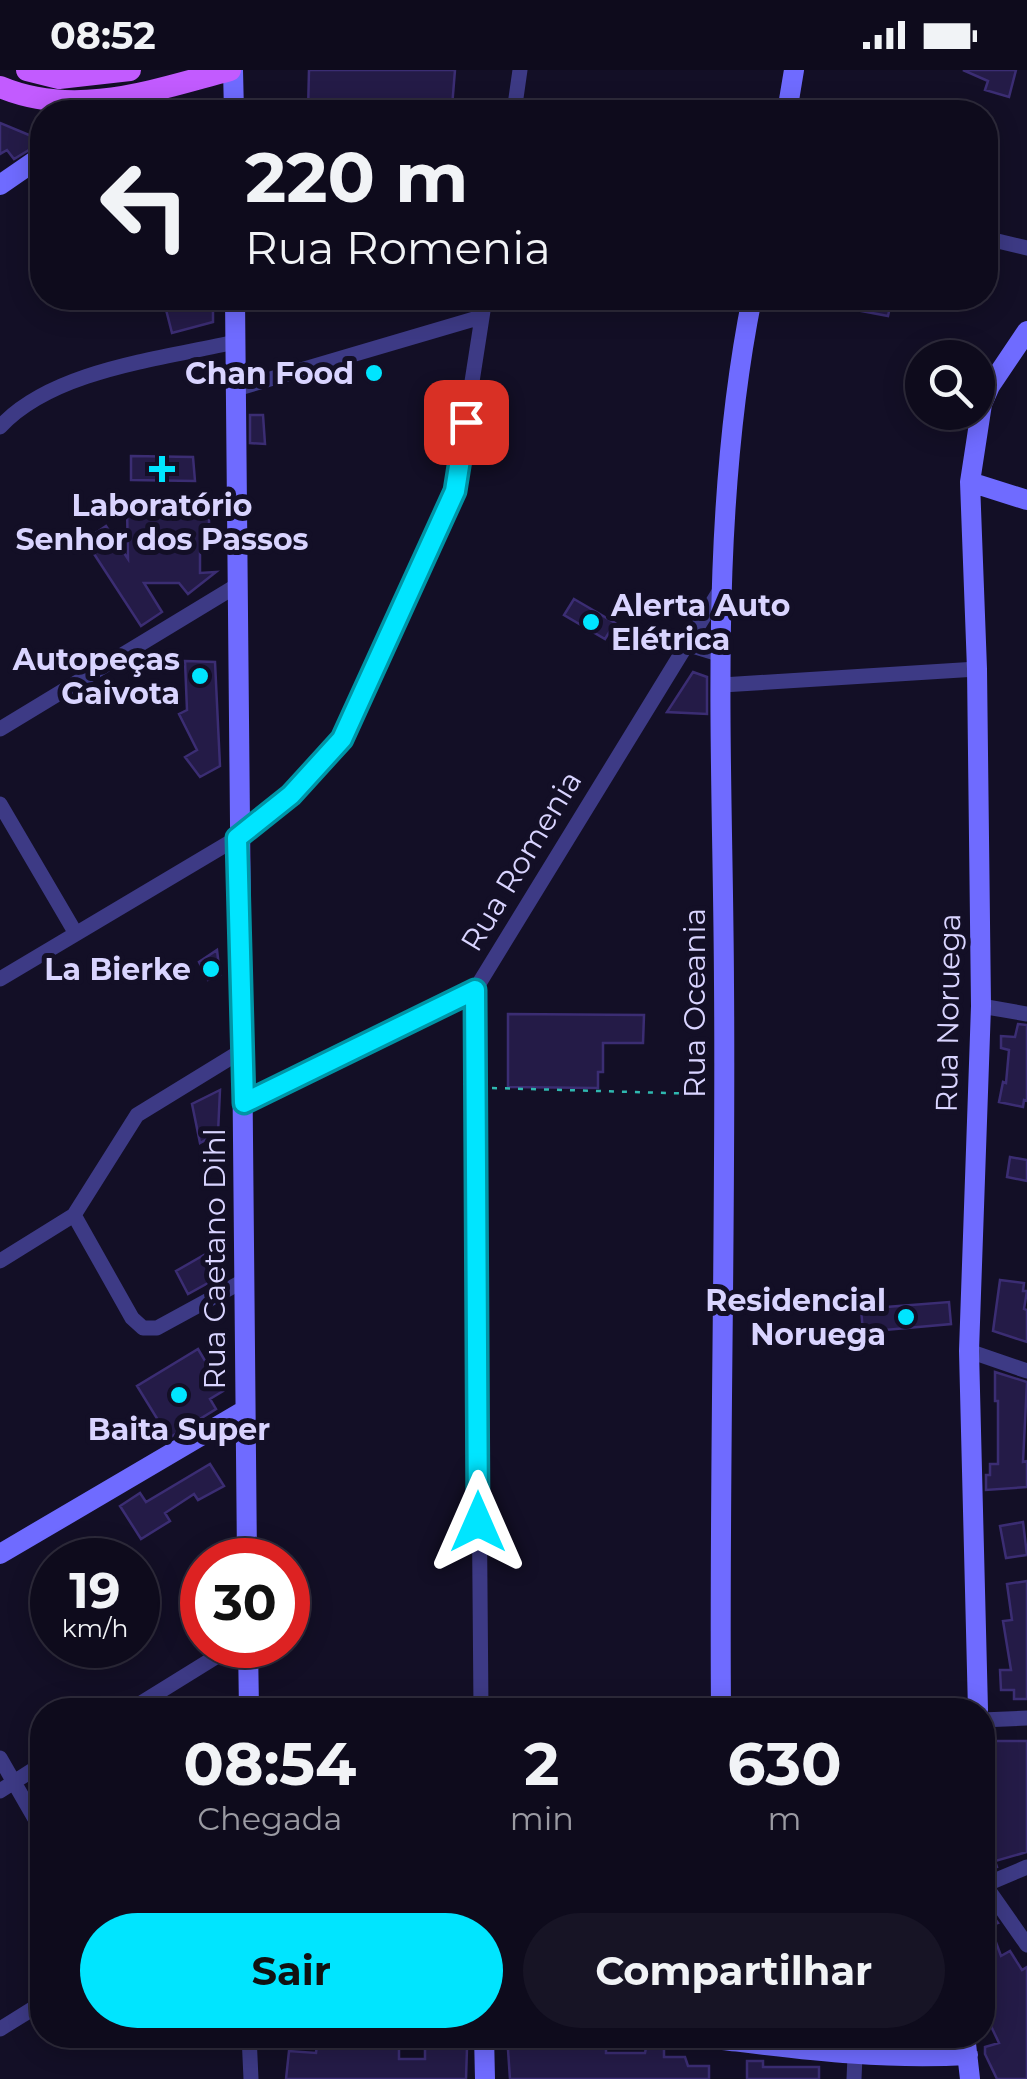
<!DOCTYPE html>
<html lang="pt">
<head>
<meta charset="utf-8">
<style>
	:root { --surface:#0e0b1c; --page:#171425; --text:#f1f3f6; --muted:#9b9ba3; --line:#2e2b3b; --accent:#00e5ff }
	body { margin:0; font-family:Montserrat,sans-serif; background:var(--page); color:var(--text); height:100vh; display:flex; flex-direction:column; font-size:38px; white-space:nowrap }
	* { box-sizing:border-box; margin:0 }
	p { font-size:32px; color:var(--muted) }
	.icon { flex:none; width:55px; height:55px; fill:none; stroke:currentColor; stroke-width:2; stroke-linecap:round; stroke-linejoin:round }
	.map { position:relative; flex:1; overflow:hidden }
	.side { position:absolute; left:30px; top:1628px; width:965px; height:350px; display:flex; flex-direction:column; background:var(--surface); border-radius:40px; box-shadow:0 5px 25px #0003,0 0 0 2px var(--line) }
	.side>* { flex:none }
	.hud { position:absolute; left:30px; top:30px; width:968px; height:210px; border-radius:40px; box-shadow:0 5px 25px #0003,0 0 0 2px var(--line); background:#0e0b1c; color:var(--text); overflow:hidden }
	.fabs { position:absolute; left:905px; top:270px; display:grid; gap:20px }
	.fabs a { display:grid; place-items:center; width:90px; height:90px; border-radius:50%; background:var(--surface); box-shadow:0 5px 25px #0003,0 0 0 2px var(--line); font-size:50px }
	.speed { position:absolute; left:30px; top:1468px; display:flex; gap:20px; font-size:50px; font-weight:700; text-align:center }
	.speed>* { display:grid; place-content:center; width:130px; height:130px; border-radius:50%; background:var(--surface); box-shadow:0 5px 25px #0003,0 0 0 2px var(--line); line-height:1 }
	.speed small { font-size:25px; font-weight:400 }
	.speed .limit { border:15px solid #d22; background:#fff; color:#111 }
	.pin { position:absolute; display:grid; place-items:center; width:85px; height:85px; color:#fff; margin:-42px; border-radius:20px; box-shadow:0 5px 15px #0006 }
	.me { position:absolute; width:110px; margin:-55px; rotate:0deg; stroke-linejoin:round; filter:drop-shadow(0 0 8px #0008) }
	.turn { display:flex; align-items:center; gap:35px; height:210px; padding:0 50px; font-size:45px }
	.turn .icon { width:130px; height:130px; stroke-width:2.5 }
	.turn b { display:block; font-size:70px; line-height:85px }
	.eta { display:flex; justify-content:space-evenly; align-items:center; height:170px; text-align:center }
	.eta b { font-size:60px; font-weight:700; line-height:70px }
	.primary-button { display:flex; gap:20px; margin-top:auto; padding:20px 50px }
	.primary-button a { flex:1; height:115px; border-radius:60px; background:var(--accent); color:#111; font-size:40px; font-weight:700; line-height:115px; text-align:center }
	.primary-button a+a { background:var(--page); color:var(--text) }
	.status { display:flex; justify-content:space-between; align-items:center; height:70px; padding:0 50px; background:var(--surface); direction:ltr }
	.status svg { height:28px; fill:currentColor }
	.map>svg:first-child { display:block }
	.building { fill:#241b47; stroke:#3b2d73; stroke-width:2.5 }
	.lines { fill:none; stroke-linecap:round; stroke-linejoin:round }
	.path { stroke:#2fb8b0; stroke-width:2.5; stroke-dasharray:5 8; stroke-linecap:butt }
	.street { stroke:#3d3a85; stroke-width:15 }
	.secondary { stroke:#6f6bff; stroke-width:20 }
	.primary { stroke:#c25bff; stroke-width:22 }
	.route-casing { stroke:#0095a6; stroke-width:25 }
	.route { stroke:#00e5ff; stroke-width:18 }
	.poi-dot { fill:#00e5ff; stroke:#130f26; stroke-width:4 }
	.labels { text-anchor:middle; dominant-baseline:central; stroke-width:10; stroke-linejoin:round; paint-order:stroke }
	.poi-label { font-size:30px; font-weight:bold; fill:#d9d4ff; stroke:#130f26; text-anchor:end }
	.street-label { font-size:30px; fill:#d9d4ff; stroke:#130f26 }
</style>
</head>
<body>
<div class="status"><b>08:52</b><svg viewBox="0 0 49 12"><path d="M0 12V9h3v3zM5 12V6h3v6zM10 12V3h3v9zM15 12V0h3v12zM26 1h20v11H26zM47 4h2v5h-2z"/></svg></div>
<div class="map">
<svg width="1027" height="2009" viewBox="0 0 1027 2009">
	<rect width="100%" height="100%" fill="#130f26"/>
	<path class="building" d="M309,0H455L452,37L425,32L424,42H308Z
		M963,0H1016L1009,27L985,20L988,11Z
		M0,53L29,65L35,61L42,72L14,89L7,80L0,84Z
		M163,228H213V252L172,263Z
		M825,228H892L888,246L824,234Z
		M250,345H263L265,374L250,373Z
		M131,386L193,387L195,411L131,410Z
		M127,437H209V471H200V503L216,502L188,524L179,513H144L162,542L141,556L85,470L106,456L128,489Z
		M574,529L615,553L605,569L564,545Z
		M185,591L215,592L220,696L200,707L185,687L197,680L179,644L187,640Z
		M693,602L707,607V644L667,642Z
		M217,880L220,905L208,910L199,892Z
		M508,944L644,945L643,973H603V1002H598V1018L508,1017Z
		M1018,954L1027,955V1031L1024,1030L1023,1037L999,1032L1003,1012L1006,1013L1009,980L1001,978V966L1015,967Z
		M220,1020L218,1063L200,1073L192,1034Z
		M1010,1087L1027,1090V1111L1007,1107Z
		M216,1178L217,1208L188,1224L176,1201Z
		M1000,1210L1024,1213L1023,1221H1027L1024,1239L1027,1240V1272L993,1261Z
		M949,1232L951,1254L863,1262L861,1239Z
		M198,1279L223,1321L210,1329L216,1339L169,1368L137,1316Z
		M995,1302L1027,1312L1023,1392L1027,1391V1417L986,1420V1405H990V1394H998V1331H995Z
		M210,1394L224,1416L198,1430L194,1424L165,1443L170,1451L141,1469L120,1436L140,1423L146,1432Z
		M1023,1452L1027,1485L1006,1488L1000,1456Z
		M1027,1511V1629H1014V1620H1001L1000,1600H1011L1003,1551L1012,1550L1007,1514Z
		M982,1671H1027V1782L995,1791L997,1797L982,1803Z
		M982,1831L998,1853L990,1856L1001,1886L1010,1881L1022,1900L1027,1897V2009H997L985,1984V1977L999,1973L982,1937Z
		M318,1965H399V1989H425V1965H464L463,1978H467L466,2009H286L289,1981L316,1983Z
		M507,1965H554V1978H584V1970H606V1983H645L646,1978H664V1987H685L688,1996H709V2009H510Z
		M747,1991H763V1997H819V2009H747Z"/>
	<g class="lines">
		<path class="path" d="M492,1018L704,1024"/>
		<path class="street" d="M514,42L520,0
			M985,168L1027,178
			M236,319L481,247
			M0,357C52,300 161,289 235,272
			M686,574L722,585
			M722,615L977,599
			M0,659L236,516
			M0,734L75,862
			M0,909L237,768L291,725L342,669L455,421L485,228
			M475,920L481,1640
			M981,936L1027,944
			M244,1033L475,920L722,517
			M74,1145L132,1248L143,1258H157L245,1210
			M0,1191L74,1145L137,1045L243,980
			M969,1281L1027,1301
			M130,1640L235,1575
			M982,1650L1027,1648
			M0,1688L42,1761
			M0,1721L42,1694
			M985,1815L1027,1875
			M982,1816L1027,1797
			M0,1959L42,1933
			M249,1965L251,2009
			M687,1965L723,1970
			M854,2009L855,1986"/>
		<path class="secondary" d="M233,0L234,42
			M787,42L794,0
			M0,115L42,86
			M235,228C238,648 242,1069 247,1490
			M970,412L1027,430
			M0,1484L245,1340
			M248,1575L249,1640
			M721,1640C719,1398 726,1156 724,914C723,686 707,452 752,228
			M978,1640L969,1281L981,936L977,599L970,412L982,334L990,316L1027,261
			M484,1965L485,2009
			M723,1965V1970C807,1980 883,1990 968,1985
			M965,1965L970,2009"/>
		<path class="primary" d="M27,0L59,8L130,0
			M0,17C76,49 154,20 230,0"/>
	</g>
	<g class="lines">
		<defs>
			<path id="route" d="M466,352L455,421L342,669L291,725L237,768L244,1033L475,920L478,1452"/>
		</defs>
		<use href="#route" class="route-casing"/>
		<use href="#route" class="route"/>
	</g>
	<g class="poi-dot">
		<circle cx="374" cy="303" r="10"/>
		<path d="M157 384h10v10h10v10h-10v10h-10v-10h-10v-10h10z"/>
		<circle cx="591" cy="552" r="10"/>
		<circle cx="200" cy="606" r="10"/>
		<circle cx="211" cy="899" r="10"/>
		<circle cx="906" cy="1247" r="10"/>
		<circle cx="179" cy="1325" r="10"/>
	</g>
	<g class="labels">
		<g class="poi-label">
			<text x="354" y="303">Chan Food</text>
			<text x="162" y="435" text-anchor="middle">Laboratório<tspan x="162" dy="34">Senhor dos Passos</tspan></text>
			<text x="611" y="535" text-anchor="start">Alerta Auto<tspan x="611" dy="34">Elétrica</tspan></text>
			<text x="180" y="589">Autopeças<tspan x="180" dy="34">Gaivota</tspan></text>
			<text x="191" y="899">La Bierke</text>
			<text x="886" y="1230">Residencial<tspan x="886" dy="34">Noruega</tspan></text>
			<text x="179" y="1359" text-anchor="middle">Baita Super</text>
		</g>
		<g class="street-label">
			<text transform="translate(521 791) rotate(-59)">Rua Romenia</text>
			<text transform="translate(694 933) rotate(-90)">Rua Oceania</text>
			<text transform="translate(948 943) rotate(-89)">Rua Noruega</text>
			<text transform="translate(214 1189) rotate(-90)">Rua Caetano Dihl</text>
		</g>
	</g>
</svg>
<div class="fabs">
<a><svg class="icon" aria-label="search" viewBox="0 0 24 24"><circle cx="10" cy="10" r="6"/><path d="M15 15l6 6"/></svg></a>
</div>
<div class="speed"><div>19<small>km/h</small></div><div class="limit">30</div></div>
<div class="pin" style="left:466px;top:352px;background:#d93025"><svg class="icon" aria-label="arrive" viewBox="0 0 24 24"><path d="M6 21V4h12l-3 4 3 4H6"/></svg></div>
<svg class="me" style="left:478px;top:1452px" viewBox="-20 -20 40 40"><path d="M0-17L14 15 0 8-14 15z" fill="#00e5ff" stroke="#fff" stroke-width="4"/></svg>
<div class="hud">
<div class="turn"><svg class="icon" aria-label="left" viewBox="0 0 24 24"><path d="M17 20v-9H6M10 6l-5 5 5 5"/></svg><div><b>220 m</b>Rua Romenia</div></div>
</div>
<section class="side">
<div class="eta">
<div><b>08:54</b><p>Chegada</p></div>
<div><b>2</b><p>min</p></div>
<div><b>630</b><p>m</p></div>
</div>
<div class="primary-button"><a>Sair</a><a>Compartilhar</a></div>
</section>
</div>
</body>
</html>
